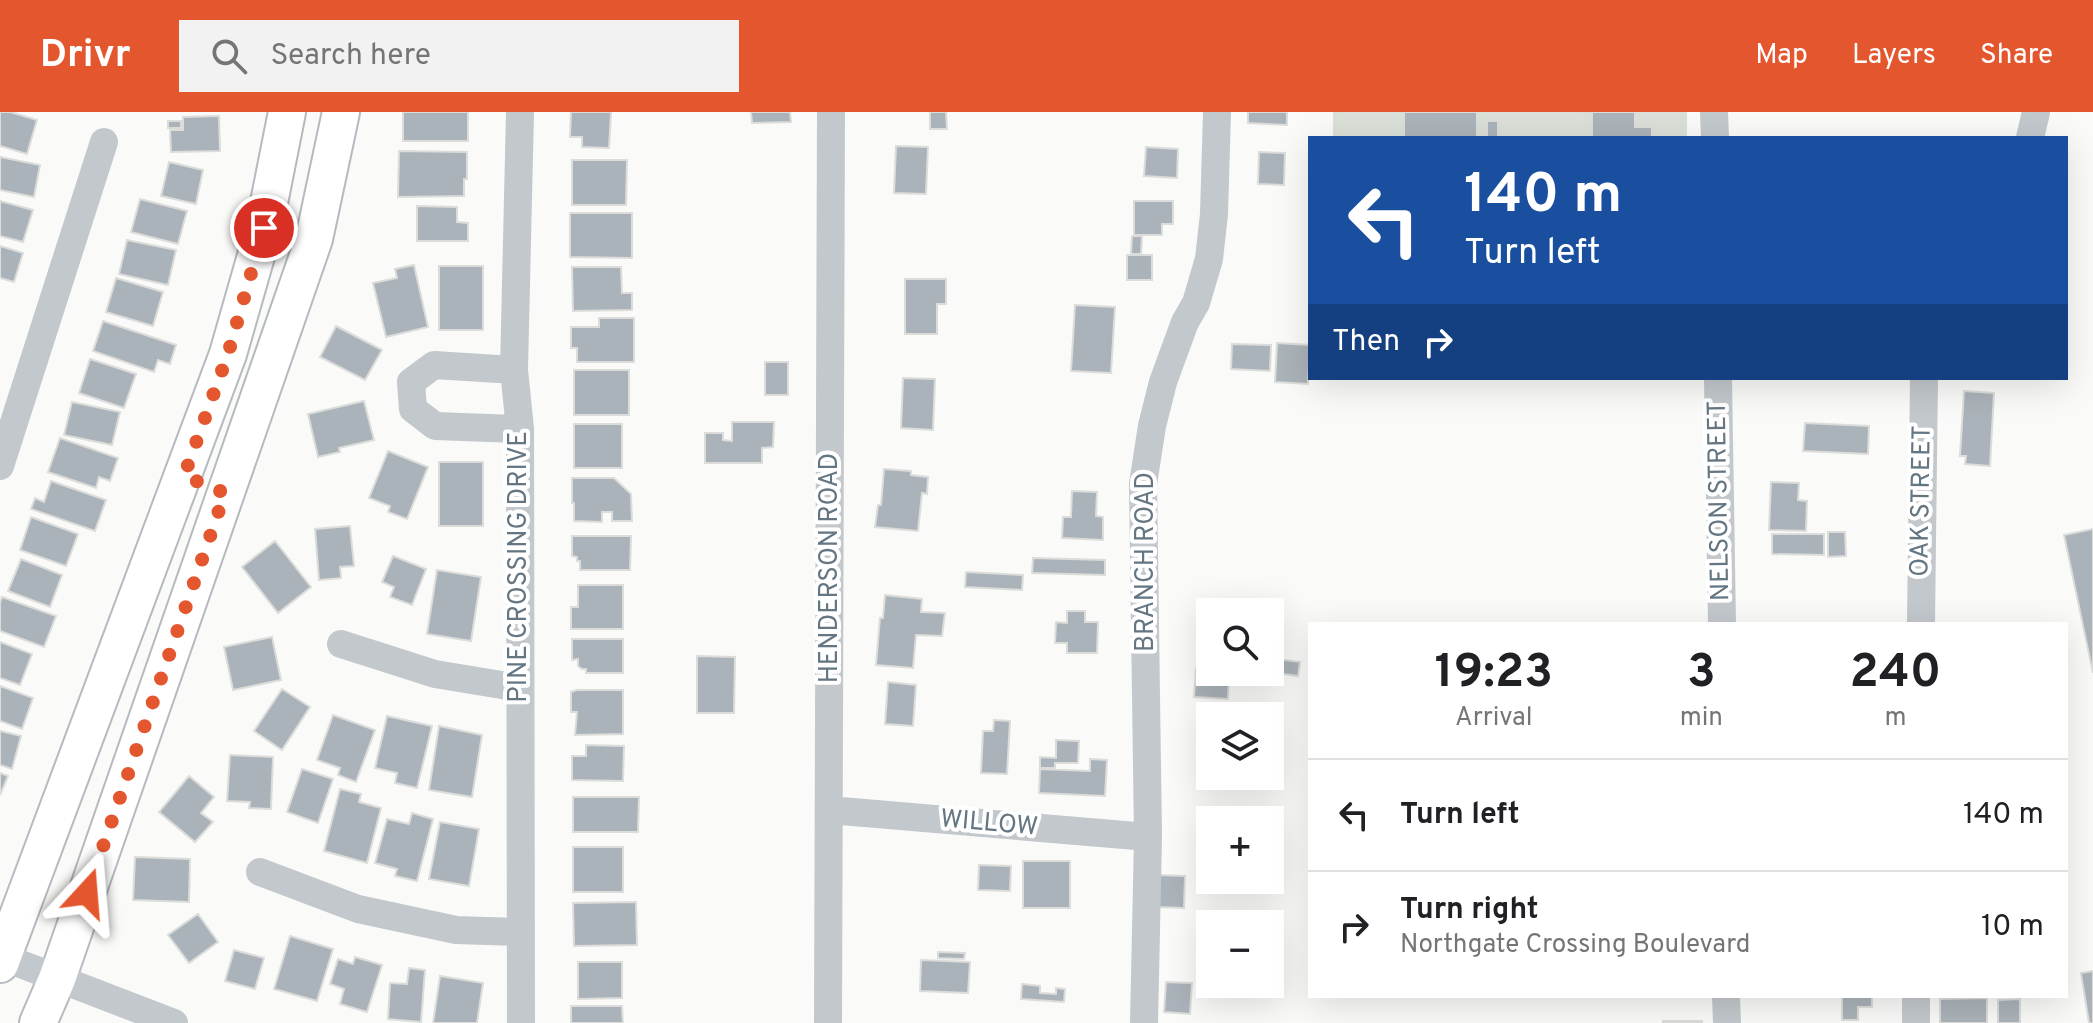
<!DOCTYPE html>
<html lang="en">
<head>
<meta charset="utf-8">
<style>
	:root { --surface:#fff; --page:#f2f2f2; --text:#202124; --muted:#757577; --line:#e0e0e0; --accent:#e4572e }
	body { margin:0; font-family:Overpass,sans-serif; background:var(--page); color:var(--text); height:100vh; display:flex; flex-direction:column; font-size:30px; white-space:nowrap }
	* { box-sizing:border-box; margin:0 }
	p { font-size:26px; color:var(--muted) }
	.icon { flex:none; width:44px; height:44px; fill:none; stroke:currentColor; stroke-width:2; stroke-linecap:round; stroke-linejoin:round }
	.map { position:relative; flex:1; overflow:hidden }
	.drawer { position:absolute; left:1308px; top:510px; width:760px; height:376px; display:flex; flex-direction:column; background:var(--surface); border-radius:0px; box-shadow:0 8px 32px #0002 }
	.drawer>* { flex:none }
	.guide { position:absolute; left:1308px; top:24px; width:760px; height:244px; border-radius:0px; box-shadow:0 8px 32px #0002; background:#1a4fa0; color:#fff; overflow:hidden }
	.buttons { position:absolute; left:1196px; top:486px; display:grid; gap:16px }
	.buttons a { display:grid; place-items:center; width:88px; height:88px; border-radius:0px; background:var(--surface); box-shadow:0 8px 32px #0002; font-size:40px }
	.pin { position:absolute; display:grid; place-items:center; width:68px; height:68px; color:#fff; margin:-34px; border:4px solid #fff; border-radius:50%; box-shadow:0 2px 8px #0007 }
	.me { position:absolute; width:88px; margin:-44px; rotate:19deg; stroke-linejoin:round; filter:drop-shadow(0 0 6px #0008) }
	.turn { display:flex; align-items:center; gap:28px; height:168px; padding:0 24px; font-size:36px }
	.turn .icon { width:104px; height:104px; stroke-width:2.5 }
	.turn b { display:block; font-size:56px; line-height:68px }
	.then { display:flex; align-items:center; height:76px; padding:0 24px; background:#0003; gap:16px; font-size:30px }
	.eta { display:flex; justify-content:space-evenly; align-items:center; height:136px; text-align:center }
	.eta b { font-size:48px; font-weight:700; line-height:56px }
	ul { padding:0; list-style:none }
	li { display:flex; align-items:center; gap:24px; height:112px; padding:0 24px; border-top:2px solid var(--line) }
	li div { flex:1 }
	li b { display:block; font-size:30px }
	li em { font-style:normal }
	header { display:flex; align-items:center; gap:48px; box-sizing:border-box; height:112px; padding:0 40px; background:var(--accent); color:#fff }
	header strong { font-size:38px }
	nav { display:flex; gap:44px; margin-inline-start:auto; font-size:28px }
	.search { width:560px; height:72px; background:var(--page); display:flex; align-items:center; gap:20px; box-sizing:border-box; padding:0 28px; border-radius:0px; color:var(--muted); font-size:30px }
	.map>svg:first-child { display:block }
	.green { fill:#dadfd7 }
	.building { fill:#aab3b9; stroke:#dcdcda; stroke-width:2 }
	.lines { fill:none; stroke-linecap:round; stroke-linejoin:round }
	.major-casing { stroke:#b5babe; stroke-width:40 }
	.minor { stroke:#c3c8cc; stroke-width:28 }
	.major { stroke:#fff; stroke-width:36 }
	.route { stroke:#e4572e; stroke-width:14; stroke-dasharray:0 25.2 }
	.labels { text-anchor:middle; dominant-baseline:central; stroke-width:8; stroke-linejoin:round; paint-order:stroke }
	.street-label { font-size:26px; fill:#657683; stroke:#fff }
</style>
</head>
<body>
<header>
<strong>Drivr</strong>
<div class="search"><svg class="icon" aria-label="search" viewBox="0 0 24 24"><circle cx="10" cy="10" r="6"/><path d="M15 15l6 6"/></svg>Search here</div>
<nav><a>Map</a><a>Layers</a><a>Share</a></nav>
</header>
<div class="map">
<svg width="2093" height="911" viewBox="0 0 2093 911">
	<rect width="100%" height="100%" fill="#fafaf8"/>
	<path class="green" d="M1333,0H1687V26H1333Z"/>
	<path class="building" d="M0,0H10L37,8L27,42L0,34Z
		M403,0H468V29H403Z
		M571,0H611L609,36L582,35V25H570Z
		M751,0H790L791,10L752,11Z
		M930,0H946L947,17H930Z
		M1248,0H1287V13L1248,11Z
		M1404,0H1477V26H1404Z
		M1583,0H1635V15H1652V26H1592V1Z
		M219,4L220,39L171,40L170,18H183V5Z
		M168,9H181V16H168Z
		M1487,9H1498V26H1487Z
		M896,34L928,35L926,82L894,81Z
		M1146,35L1178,37L1177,66L1144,64Z
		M399,39L467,40V67H464V84L398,85Z
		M1259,40L1285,41L1284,73L1258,72Z
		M0,45L40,53L34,85L0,78Z
		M572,48H627L626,93H572Z
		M169,50L203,58L196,92L161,84Z
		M140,87L187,99L178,132L131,120Z
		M0,89L33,98L23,130L0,124Z
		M1134,89H1173V112H1162V123H1134Z
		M417,94L457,95V110L468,111V129H417Z
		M570,101H632V146L570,145Z
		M1132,124H1142L1141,142H1131Z
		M127,128L176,138L168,173L119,162Z
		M0,134L23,141L14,170L0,166Z
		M1127,143H1152V168H1127Z
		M414,153L428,215L386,225L373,171L397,166L395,157Z
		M439,154H483V218H439Z
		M572,155H621L622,181H632V198L573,199Z
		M116,166L163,180L153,214L106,200Z
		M905,167H946V192H937V222H905Z
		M1075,193L1115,195L1111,261L1071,259Z
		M599,206H634V250H577V236H571V215H599Z
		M103,209L176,233L170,252L158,248L154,260L93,239Z
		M336,214L382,238L365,268L320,245Z
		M1277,231L1310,233L1308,272L1275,270Z
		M1232,232L1271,233L1270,259L1231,257Z
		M90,247L136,262L124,296L79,281Z
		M765,250H788V283H765Z
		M574,258H629V303H574Z
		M903,266L935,267L933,318L901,316Z
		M1964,279L1994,281L1990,354L1965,352L1966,344H1960Z
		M364,289L374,328L339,336L340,340L318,345L308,302Z
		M72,290L120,300L112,333L64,323Z
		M732,310H774L773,335L762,336V351H705V321H723V328L732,329Z
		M1805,311L1869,314L1868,342L1803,339Z
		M574,312H622V356H574Z
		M60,326L118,346L110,369L99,365L96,376L48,360Z
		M388,339L428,355L407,407L388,400L390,394L369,386Z
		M439,350H483V414H439Z
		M884,357L911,359V363L928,365L927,382L922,381L918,419L875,415L878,393H881Z
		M572,366H614L631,382L632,409H612V400H602V410L574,409V391H572Z
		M51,369L106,388L95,419L31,397L35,386L44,390Z
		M1771,370L1799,371L1798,388L1807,389L1806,419L1769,418Z
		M1072,379L1097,380L1096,404L1103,405V428L1062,426L1063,405H1071Z
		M31,405L78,422L66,454L20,438Z
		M350,414L354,454L340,455L341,466L319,468L315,417Z
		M2093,417V561L2064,423Z
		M1828,420H1845L1846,444L1828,445Z
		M1772,422H1824V443L1772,442Z
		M572,424H631L630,458H580V449H577V445L572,444Z
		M275,429L311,475L278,501L242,455Z
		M393,444L426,457L412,493L390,485L394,475L382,470Z
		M1033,446L1105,448V463L1032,461Z
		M21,447L62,463L50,495L8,479Z
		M437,458L481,465L471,529L427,522Z
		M966,460L1023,463L1022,478L965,475Z
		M578,473H623V517H571V495H578Z
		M885,483L922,487L921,500L945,501L942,524L916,523L913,556L876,553L880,506H883Z
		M2,485L56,504L44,535L0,519V491Z
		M1067,499H1085V510H1098L1097,541H1067V531H1055L1056,510L1067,511Z
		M272,525L281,568L233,578L224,535Z
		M572,527H623V561H586V557H582L578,554V547L572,548Z
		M0,530L32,542L20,573L0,566Z
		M697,544L735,545L734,601H697Z
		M1270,546L1300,550L1298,564L1270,560Z
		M1196,556L1210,557V560H1229L1228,587L1194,585Z
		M888,570L916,573L913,614L885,612Z
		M0,574L33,586L22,617L0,609Z
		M282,577L310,595L282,638L254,619Z
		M577,578H623V622L575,623L577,600H571V580Z
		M333,603L375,618L356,670L338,663L340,656L317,648Z
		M387,604L432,614L417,676L395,671L397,661L375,656Z
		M994,608L1010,609L1007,662L981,661L983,619H993Z
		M439,614L482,623L472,685L429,678Z
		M0,619L21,624L12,657L0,653Z
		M1056,628L1079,629L1078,651H1055V656H1040V645L1056,646Z
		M586,633L624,634L623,669L572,668V644H586Z
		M230,643L273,645L271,697L249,696L250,690L227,689Z
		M1090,647L1107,648L1105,684L1039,681L1040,657L1090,659Z
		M302,657L333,667L318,711L287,700Z
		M0,661L8,664L0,683Z
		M189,664L214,685L201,701L213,710L195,730L159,700Z
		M340,677L361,682L359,690L381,696L367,751L324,739Z
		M573,685H639L638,720H573Z
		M412,701L433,707L417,769L395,764L397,757L375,751L387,707L409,712Z
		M440,710L479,717L469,774L429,767Z
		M573,735H623V780H573Z
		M135,745L190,747L189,790L133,788Z
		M1023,749H1070V796H1023Z
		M979,753L1011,754L1010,779L978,778Z
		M1159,763L1185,764L1184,796L1158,795Z
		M636,790L637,833L574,834L573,791Z
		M198,802L218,830L189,851L168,823Z
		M290,824L333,837L317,889L274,877Z
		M234,838L264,846L255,877L225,869Z
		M938,840L965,841L964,847L938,846Z
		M355,845L382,853L367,900L340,892L344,877L330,872L338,847L353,852Z
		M921,848L970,850L968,881L920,879Z
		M578,850H622V886L578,887Z
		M409,856L425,858L421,910L388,907L390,871L407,872Z
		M2093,859V911H2089L2081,861Z
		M440,864L483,871L477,911H433Z
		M1166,870L1192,871L1190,902L1164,900Z
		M1022,872L1040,874V881L1056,882V876L1065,877L1064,890L1021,887Z
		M1842,884H1872V895H1858V908H1842Z
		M1987,886V911H1940V887Z
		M2020,887V911H1998V888Z
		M571,894H622L623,911H571Z
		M1663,909H1702V911H1663Z"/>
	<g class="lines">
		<defs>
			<path id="major" d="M0,852L228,242L264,116L287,0
				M38,911L57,867L314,127L341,0"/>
		</defs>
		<use href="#major" class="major-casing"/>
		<path class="minor" d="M520,0L514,258L520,317L521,911
			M1714,0L1715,26
			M2030,26L2036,0
			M514,258L434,253L411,270L413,297L435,314L520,317
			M1718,266L1722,512
			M0,354L104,30
			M1921,512L1924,266
			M341,532L435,562L520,576
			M829,698L1148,725
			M260,760L358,797L456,818L521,820
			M0,844L174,911
			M1726,884L1727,911
			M828,911L831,0
			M1144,911L1148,725L1143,372L1152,314L1163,270L1185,210L1196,191L1209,147L1214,102L1217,0
			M1916,911V884"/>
		<use href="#major" class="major"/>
	</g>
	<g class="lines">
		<path class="route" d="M87,781L225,381L184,364L228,242L264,116"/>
	</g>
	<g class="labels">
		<g class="street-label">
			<text transform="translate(1720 389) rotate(-91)">NELSON STREET</text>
			<text transform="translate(1922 389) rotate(-89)">OAK STREET</text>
			<text transform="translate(1146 450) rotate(-90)">BRANCH ROAD</text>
			<text transform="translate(519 455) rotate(-90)">PINE CROSSING DRIVE</text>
			<text transform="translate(830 456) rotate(-90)">HENDERSON ROAD</text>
			<text transform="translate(989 712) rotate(5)">WILLOW</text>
		</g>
	</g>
</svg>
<div class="buttons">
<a><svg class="icon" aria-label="search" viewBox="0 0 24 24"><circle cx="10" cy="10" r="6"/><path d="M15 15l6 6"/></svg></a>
<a><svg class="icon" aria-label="layers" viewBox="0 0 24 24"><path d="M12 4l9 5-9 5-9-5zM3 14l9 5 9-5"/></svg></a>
<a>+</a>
<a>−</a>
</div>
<div class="pin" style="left:264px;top:116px;background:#d93025"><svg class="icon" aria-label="arrive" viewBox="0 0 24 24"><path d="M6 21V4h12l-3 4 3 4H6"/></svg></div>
<svg class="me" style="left:87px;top:781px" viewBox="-20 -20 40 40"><path d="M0-17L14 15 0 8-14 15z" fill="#e4572e" stroke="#fff" stroke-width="4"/></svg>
<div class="guide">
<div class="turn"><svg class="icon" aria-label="left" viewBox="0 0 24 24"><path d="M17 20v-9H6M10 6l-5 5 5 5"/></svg><div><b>140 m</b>Turn left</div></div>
<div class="then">Then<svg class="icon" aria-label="right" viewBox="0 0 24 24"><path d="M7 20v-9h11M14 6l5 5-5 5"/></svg></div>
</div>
<section class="drawer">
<div class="eta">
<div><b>19:23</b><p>Arrival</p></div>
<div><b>3</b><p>min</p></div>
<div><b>240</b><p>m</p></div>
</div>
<ul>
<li><svg class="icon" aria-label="left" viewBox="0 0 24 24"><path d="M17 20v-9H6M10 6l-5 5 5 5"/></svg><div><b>Turn left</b></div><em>140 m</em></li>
<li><svg class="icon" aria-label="right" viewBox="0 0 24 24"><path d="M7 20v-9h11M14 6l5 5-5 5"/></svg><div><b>Turn right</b><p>Northgate Crossing Boulevard</p></div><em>10 m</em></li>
</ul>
</section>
</div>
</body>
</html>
